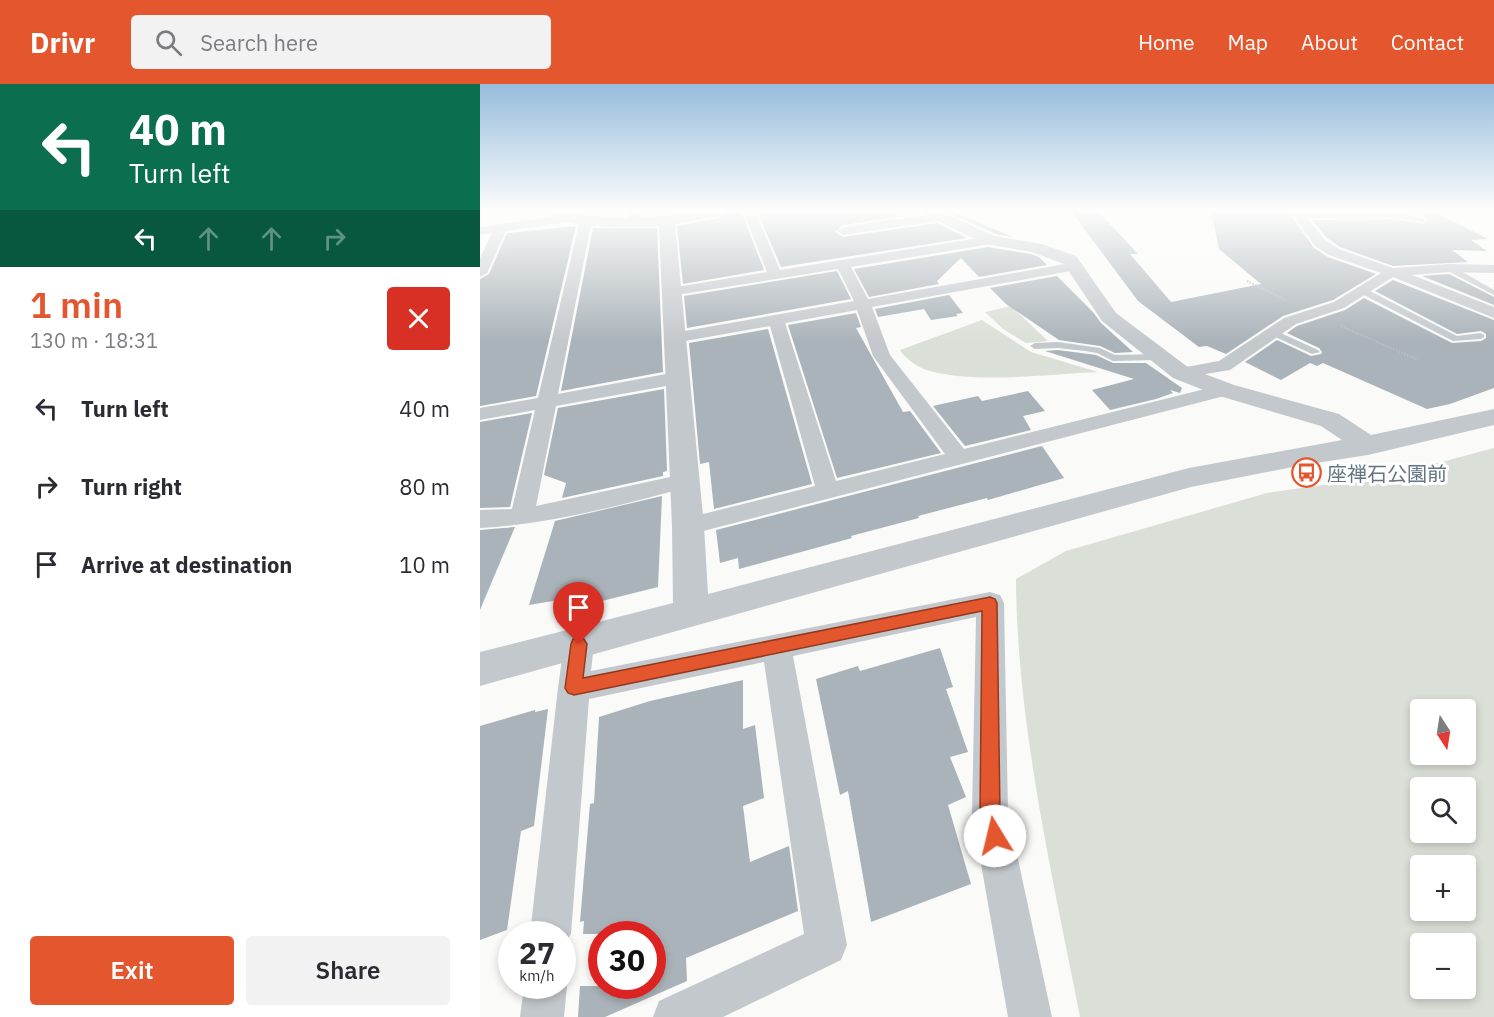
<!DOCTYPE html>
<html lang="en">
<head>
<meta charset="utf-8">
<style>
	:root { --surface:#fff; --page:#f2f2f3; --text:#2b2b33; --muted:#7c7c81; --accent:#e4572e }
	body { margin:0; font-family:"IBM Plex Sans","Noto Sans JP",sans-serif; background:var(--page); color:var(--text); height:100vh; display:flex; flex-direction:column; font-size:22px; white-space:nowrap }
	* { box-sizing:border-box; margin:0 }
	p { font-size:20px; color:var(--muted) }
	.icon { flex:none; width:33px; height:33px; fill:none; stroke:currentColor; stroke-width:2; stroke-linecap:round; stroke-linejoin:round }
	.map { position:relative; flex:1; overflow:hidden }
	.panel { display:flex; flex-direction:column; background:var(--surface); width:480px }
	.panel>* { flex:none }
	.banner { background:#0b6e4f; color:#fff; overflow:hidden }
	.needle { width:39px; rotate:168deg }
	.buttons { position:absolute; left:930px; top:615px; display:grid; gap:12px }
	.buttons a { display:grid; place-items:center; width:66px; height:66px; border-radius:6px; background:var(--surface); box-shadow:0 3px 9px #0003; font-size:30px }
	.speed { position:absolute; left:18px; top:837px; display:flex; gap:12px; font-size:30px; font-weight:700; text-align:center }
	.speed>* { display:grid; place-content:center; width:78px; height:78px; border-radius:50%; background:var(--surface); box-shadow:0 3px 9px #0003; line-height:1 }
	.speed small { font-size:15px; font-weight:400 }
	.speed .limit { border:9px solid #d22; background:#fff; color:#111 }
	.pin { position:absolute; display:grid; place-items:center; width:51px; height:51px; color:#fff; margin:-62px -26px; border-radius:50% 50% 50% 0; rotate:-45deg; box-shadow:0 0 6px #0007 }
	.pin .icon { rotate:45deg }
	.me { position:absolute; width:66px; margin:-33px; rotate:351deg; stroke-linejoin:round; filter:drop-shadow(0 0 4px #0008) }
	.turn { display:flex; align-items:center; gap:21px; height:126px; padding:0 30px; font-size:27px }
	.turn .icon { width:78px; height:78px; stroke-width:2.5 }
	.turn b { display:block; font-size:42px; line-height:51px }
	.lanes { display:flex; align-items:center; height:57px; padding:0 30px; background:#0003; justify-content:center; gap:30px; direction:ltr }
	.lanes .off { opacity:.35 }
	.round { display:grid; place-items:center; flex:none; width:63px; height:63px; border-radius:6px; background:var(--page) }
	.headline { display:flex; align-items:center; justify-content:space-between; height:102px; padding:0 30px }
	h1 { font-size:36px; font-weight:600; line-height:45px; color:var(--accent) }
	.cta { display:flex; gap:12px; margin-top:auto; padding:12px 30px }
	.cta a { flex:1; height:69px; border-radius:6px; background:var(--accent); color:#fff; font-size:24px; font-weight:600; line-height:69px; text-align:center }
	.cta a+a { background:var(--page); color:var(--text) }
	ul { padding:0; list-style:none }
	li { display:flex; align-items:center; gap:18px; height:78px; padding:0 30px }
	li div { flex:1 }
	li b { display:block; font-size:22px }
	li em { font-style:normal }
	header { display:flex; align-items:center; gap:36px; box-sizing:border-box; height:84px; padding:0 30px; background:var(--accent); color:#fff }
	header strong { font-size:28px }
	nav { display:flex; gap:33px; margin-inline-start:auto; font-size:21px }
	.search { width:420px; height:54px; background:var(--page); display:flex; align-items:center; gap:15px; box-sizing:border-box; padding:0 21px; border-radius:6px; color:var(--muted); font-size:22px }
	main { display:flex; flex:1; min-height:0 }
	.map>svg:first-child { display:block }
	.green { fill:#dadfd7; fill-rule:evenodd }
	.building { fill:#aab3b9 }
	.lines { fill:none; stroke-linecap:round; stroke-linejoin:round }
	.path { stroke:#bbbfc2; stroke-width:2; stroke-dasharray:1.5 1.5; stroke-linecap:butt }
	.service { fill:#c3c8cc; fill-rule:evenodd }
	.minor { fill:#c3c8cc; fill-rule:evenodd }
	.tertiary { fill:#c3c8cc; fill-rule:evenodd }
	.route { fill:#e4572e; stroke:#94391e; stroke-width:1.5 }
	.labels { text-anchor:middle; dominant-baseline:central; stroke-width:6; stroke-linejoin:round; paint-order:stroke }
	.poi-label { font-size:20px; fill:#657683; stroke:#fff; text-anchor:start }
</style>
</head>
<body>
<header>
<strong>Drivr</strong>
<div class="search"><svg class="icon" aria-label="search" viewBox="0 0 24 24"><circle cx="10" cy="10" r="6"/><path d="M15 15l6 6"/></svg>Search here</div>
<nav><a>Home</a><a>Map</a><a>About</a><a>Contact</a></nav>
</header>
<main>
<section class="panel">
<div class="banner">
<div class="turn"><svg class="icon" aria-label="left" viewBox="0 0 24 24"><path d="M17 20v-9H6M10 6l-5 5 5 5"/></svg><div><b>40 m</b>Turn left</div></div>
<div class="lanes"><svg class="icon" aria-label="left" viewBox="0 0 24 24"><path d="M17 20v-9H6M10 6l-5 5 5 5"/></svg><svg class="icon off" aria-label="ahead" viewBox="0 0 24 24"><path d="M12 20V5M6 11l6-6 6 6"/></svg><svg class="icon off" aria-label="ahead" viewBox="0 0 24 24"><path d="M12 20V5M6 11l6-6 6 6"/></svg><svg class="icon off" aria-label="right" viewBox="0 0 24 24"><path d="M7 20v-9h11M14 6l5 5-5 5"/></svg></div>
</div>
<div class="headline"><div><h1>1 min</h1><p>130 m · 18:31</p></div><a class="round" style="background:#d93025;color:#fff"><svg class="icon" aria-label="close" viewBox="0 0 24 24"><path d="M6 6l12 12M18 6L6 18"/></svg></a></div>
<ul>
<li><svg class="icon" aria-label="left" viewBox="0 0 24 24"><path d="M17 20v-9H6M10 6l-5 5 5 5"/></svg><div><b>Turn left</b></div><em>40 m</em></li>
<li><svg class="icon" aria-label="right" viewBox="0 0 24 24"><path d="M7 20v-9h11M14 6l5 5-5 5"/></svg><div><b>Turn right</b></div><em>80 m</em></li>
<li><svg class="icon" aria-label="arrive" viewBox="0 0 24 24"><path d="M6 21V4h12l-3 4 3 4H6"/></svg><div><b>Arrive at destination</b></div><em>10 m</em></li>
</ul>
<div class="cta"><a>Exit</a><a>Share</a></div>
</section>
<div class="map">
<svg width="1014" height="933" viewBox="0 0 1014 933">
	<rect width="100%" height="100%" fill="#fafaf8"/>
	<path class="green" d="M531,222L568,257L546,259L523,245L505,228Z
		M502,236L551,268L618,288C568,290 498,300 450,287C438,284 427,276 420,266Z
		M1014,364V933H600C572,790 537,640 536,495L586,467L787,409L913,391ZM940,626H986V670H940ZM940,704H986V748H940ZM940,782H986V826H940ZM940,860H986V904H940Z"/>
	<path class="building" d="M249,127H261L284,186L203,200L197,142L239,134Z
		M277,127H385L387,130L413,127L417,132L437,130L363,141L355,148L363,153L457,139L487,154L301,183Z
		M465,127H471L533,153L516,150Z
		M591,127H618L658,170H650L691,218L781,200L739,165L731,127H808L834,164L848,173L896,190L853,216L803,232L746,270L727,262L719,263L658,217Z
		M948,127H953L1008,155L991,156L1007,167L972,166L988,178L913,182L860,163L847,154L832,136L914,135L943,140L948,135L941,131Z
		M96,142L56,312L0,322V195L9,190L27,149Z
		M113,144H177L183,288L81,307Z
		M508,163L551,170L559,173L567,181L499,193L481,174L457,197L459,200L389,213L374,185Z
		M357,187L371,215L207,244L204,212Z
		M969,190L1014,213V221L942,192Z
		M577,192L613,228L621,239L653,268L635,269L620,262L579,256L526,220L510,204Z
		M913,196L1014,236V304L970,320L947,325L843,279L837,282L830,279L801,296L765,278L797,256L831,272L841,270L842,268L839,264L807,249L817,242L865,226L884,214L972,259L1001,257L1006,254V250L1001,247L977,250L895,207Z
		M469,211L483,229L476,230L478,232L451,236L444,225L398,233L395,225Z
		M376,229L381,243L376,244L423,328L430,327L461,369L357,394L308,241Z
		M288,245L332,400L234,425L229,378L220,380L209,259Z
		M578,266L616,271L633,279H666L702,304L700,309L690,306L693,309L676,315L630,326L612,306L654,295L565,267Z
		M184,305L187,387L183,388V392L82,414L86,399L64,391L78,324Z
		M548,307L565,327L543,332L551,346L485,362L453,322L498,312L502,317Z
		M52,329L30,423L0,424V338Z
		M562,362L584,394L508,416L507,414L438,432L439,434L371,452L372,454L259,485L258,474L240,479L236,446Z
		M182,412L178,503L114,519L115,510L49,521L75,437Z
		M35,443L0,526V446Z
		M460,564L473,603L466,605L488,668L470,673L486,713L468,721L491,800L391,838L368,707L360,711L336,595L378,582L380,587Z
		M263,596V645L275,641L284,714L263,722L270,778L309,762L318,827L206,874L207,897L125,933H98L100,902H172V850H103L104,837L100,838L110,720L114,719L119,633L170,617Z
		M68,625L54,742L41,747L27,846L0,856V642L55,626V628Z"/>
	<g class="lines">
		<path class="path" d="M767,197L806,216
			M861,242L938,276"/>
		<path class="service" d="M902,128L943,134L946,136L943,138L900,131Z
			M966,182H972L1014,206V211L966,186Z
			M880,205H886L977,252L1001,249L1005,252L1001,255L973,257L880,209Z
			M792,245L838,266L840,268L832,270L789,250V246Z
			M578,258L620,264L635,271L678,270L683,273L678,276L633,277L617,269L605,267L578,264L555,265L550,262L555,259Z"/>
		<path class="minor" d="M148,127H160L159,141H151Z
			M263,127H275L300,186L511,152L517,156L511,160L371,183L388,215L596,178L601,179L603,182L601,185L596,186L392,223L410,271L484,365L745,300L752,302L754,306L752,310L208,451L199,448L196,442L199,436L335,402L290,242L194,259L186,254L188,250L374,217L358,185L190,212L185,211L183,208L185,205L190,204L287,188ZM377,226L393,272L465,370L356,397L305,239Z
			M810,127H946C935,137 847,134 827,134L845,156L859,165L913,184L969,180L1014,181V189L969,188L932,191L1014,223V234L913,193L864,224L816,240L750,286L701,294L695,293L692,289L695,285L739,277L804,234L854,218L901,189L849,171L835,162Z
			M97,129L112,135L78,310L197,288L204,290L206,294L204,298L197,300L76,322L56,422L204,390L212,392L215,397L212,402C142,421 72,440 0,444V426L32,425L55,326L0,336V324L58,314L100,136L26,147L7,189L0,193V174L12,149L0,151V143Z
			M460,129L466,133L464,136L363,151L357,147L363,143Z
			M510,508L520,511L524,519L528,729L572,933H528L492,729L496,533L313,572L367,861L361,876L243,933H173L179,917L324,850L284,578L109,615L91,850L82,865V850H50L78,604L84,560L89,551L99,547L109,551L114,560L111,587Z
			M82,892L87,902L84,933H40L44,902H82Z"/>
		<path class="tertiary" d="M66,127C93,126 118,134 145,134C179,134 212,126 247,127L239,132L195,140L224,442L228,510L709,384L862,356L841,342L736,311L693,294L622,237L584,180L552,168L505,160L443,130L441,127H460L515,152L562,160L596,172L636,229L709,284L754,301L859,330L891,351L1014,325V341L888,371L823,381L711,403L0,602V568L193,519L192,442L179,142C154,144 84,146 66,127Z"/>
	</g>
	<linearGradient id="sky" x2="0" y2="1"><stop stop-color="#96bcdc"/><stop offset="0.49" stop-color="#fdfdfc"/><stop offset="1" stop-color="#fdfdfc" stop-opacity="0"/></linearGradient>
	<rect width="1014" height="258" fill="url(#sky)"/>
	<path class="route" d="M510,513L515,515L517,519L520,729L525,752L522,759L515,761L508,759L500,729L502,527L94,611L88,609L85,604L91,560L93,555L99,553L104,555L107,560L103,594Z"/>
	<defs>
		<symbol id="bus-ring" viewBox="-11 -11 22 22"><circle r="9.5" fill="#fff" stroke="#e4572e" stroke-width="1.5"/><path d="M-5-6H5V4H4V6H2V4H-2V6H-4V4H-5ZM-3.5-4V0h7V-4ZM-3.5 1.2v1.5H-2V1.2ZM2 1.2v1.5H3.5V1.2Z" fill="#e4572e"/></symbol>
	</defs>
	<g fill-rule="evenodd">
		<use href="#bus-ring" x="810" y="372" width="33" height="33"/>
	</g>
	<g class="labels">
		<g class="poi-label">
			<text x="847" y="389">座禅石公園前</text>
		</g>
	</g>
</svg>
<div class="buttons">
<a><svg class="needle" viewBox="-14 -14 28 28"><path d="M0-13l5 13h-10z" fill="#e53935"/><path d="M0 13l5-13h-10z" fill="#7c7c81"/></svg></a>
<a><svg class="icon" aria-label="search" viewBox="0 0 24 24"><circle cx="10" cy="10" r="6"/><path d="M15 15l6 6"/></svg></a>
<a>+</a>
<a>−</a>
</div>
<div class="speed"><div>27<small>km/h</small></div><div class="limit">30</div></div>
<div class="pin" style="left:99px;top:560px;background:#d93025"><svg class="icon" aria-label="arrive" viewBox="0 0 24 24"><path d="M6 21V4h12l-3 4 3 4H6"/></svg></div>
<svg class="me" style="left:515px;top:752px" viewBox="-20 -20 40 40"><circle r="19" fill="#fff"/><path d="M0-13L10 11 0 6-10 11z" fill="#e4572e"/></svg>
</div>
</main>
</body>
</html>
